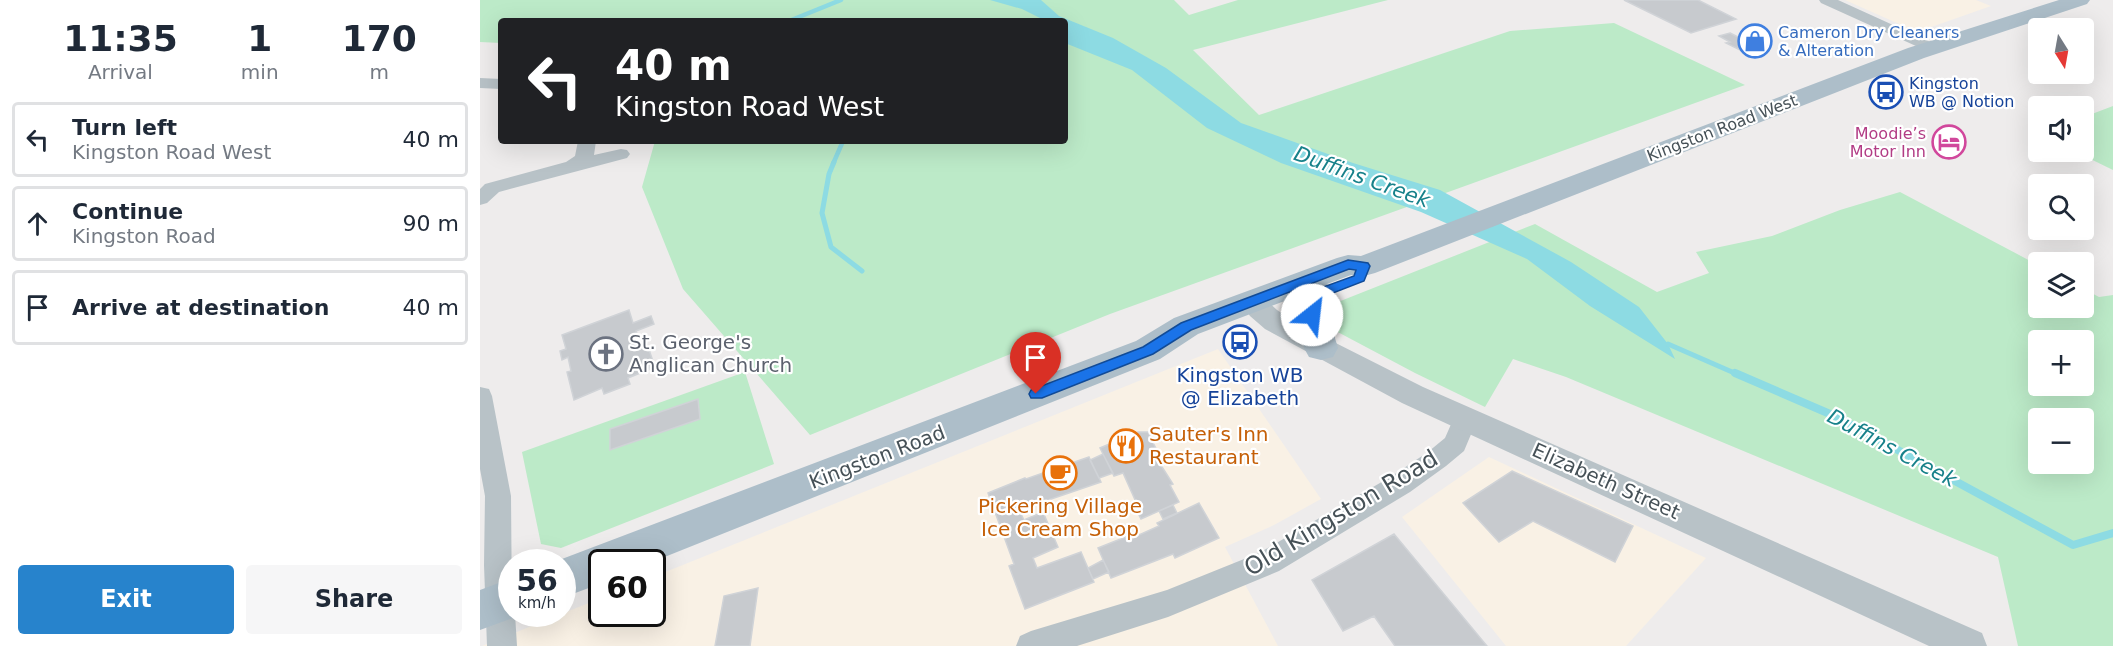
<!DOCTYPE html>
<html lang="en">
<head>
<meta charset="utf-8">
<style>
	:root { --surface:#fff; --page:#f6f6f7; --text:#1f2937; --muted:#747a83; --line:#e0e1e3; --accent:#2783cc }
	body { margin:0; font-family:"DejaVu Sans",sans-serif; background:var(--page); color:var(--text); height:100vh; display:flex; flex-direction:column; font-size:22px; white-space:nowrap }
	* { box-sizing:border-box; margin:0 }
	p { font-size:20px; color:var(--muted) }
	.icon { flex:none; width:33px; height:33px; fill:none; stroke:currentColor; stroke-width:2; stroke-linecap:round; stroke-linejoin:round }
	.map { position:relative; flex:1; overflow:hidden }
	.side { display:flex; flex-direction:column; background:var(--surface); width:480px }
	.side>* { flex:none }
	.guide { position:absolute; left:18px; top:18px; width:570px; height:126px; border-radius:6px; box-shadow:0 6px 24px #0002; background:#202124; color:#fff; overflow:hidden }
	.needle { width:39px; rotate:169deg }
	.buttons { position:absolute; left:1548px; top:18px; display:grid; gap:12px }
	.buttons a { display:grid; place-items:center; width:66px; height:66px; border-radius:6px; background:var(--surface); box-shadow:0 6px 24px #0002; font-size:30px }
	.speed { position:absolute; left:18px; top:549px; display:flex; gap:12px; font-size:30px; font-weight:700; text-align:center }
	.speed>* { display:grid; place-content:center; width:78px; height:78px; border-radius:50%; background:var(--surface); box-shadow:0 6px 24px #0002; line-height:1 }
	.speed small { font-size:15px; font-weight:400 }
	.speed .limit { border:3px solid #111; border-radius:9px; background:#fff; color:#111 }
	.pin { position:absolute; display:grid; place-items:center; width:51px; height:51px; color:#fff; margin:-62px -26px; border-radius:50% 50% 50% 0; rotate:-45deg; box-shadow:0 0 6px #0007 }
	.pin .icon { rotate:45deg }
	.me { position:absolute; width:66px; margin:-33px; rotate:29deg; stroke-linejoin:round; filter:drop-shadow(0 0 4px #0008) }
	.turn { display:flex; align-items:center; gap:21px; height:126px; padding:0 18px; font-size:27px }
	.turn .icon { width:78px; height:78px; stroke-width:2.5 }
	.turn b { display:block; font-size:42px; line-height:51px }
	.eta { display:flex; justify-content:space-evenly; align-items:center; height:102px; text-align:center }
	.eta b { font-size:36px; font-weight:800; line-height:42px }
	.cta { display:flex; gap:12px; margin-top:auto; padding:12px 18px }
	.cta a { flex:1; height:69px; border-radius:6px; background:var(--accent); color:#fff; font-size:24px; font-weight:800; line-height:69px; text-align:center }
	.cta a+a { background:var(--page); color:var(--text) }
	ul { padding:0; list-style:none }
	li { display:flex; align-items:center; gap:18px; height:75px; margin:0 12px 9px; padding:0 6px; border:3px solid var(--line); border-radius:6px }
	li div { flex:1 }
	li b { display:block; font-size:22px }
	li em { font-style:normal }
	main { display:flex; flex:1; min-height:0 }
	.map>svg:first-child { display:block }
	.commercial { fill:#f9f1e5 }
	.green { fill:#bceac8; fill-rule:evenodd }
	.water { fill:#8ddbe3 }
	.lines { fill:none; stroke-linecap:round; stroke-linejoin:round }
	.stream-far2 { stroke:#8ddbe3; stroke-width:4.5 }
	.stream-far1 { stroke:#8ddbe3; stroke-width:5 }
	.stream { stroke:#8ddbe3; stroke-width:8 }
	.building { fill:#c7cace; stroke:#d0d3d7; stroke-width:1.5 }
	.minor { fill:#b8c2c7; fill-rule:evenodd }
	.tertiary { fill:#b8c2c7; fill-rule:evenodd }
	.primary { fill:#adbec9; fill-rule:evenodd }
	.route { fill:#1a73e8; stroke:#114b97; stroke-width:1.5 }
	.labels { text-anchor:middle; dominant-baseline:central; stroke-width:4.5; stroke-linejoin:round; paint-order:stroke }
	.far-shop-label { font-size:16px; fill:#366cbe; stroke:#fff; text-anchor:start }
	.far-transit-label { font-size:16px; fill:#164399; stroke:#fff; text-anchor:start }
	.far-street-label { font-size:16px; fill:#465157; stroke:#fff }
	.far-hotel-label { font-size:16px; fill:#b23c85; stroke:#fff; text-anchor:end }
	.worship-label { font-size:20px; fill:#5b616d; stroke:#fff; text-anchor:start }
	.transit-label { font-size:20px; fill:#164399; stroke:#fff }
	.food-label { font-size:20px; fill:#c56008; stroke:#fff; text-anchor:start }
	.street-label { font-size:20px; fill:#465157; stroke:#fff }
	.water-label { font-size:21px; font-style:italic; fill:#17818a; stroke:#fff }
	.near-street-label { font-size:24px; fill:#465157; stroke:#fff }
</style>
</head>
<body>
<main>
<section class="side">
<div class="eta">
<div><b>11:35</b><p>Arrival</p></div>
<div><b>1</b><p>min</p></div>
<div><b>170</b><p>m</p></div>
</div>
<ul>
<li><svg class="icon" aria-label="left" viewBox="0 0 24 24"><path d="M17 20v-9H6M10 6l-5 5 5 5"/></svg><div><b>Turn left</b><p>Kingston Road West</p></div><em>40 m</em></li>
<li><svg class="icon" aria-label="ahead" viewBox="0 0 24 24"><path d="M12 20V5M6 11l6-6 6 6"/></svg><div><b>Continue</b><p>Kingston Road</p></div><em>90 m</em></li>
<li><svg class="icon" aria-label="arrive" viewBox="0 0 24 24"><path d="M6 21V4h12l-3 4 3 4H6"/></svg><div><b>Arrive at destination</b></div><em>40 m</em></li>
</ul>
<div class="cta"><a>Exit</a><a>Share</a></div>
</section>
<div class="map">
<svg width="1633" height="646" viewBox="0 0 1633 646">
	<rect width="100%" height="100%" fill="#eeecec"/>
	<path class="commercial" d="M1365,0H1496L1511,6L1437,32Z
		M738,349L841,499L794,525L745,547L798,646H2L121,598L122,614H172L173,577Z
		M1009,457L1226,558L1146,646H1026L922,517Z"/>
	<path class="green" d="M0,0H694L709,15L758,0H908L713,50L779,115L1030,31L1134,23L1265,85L630,314L330,435L203,289L162,187L175,141H585V21H21V43L0,42Z
		M1633,106V170L1596,152H1604V117Z
		M1420,192L1558,265V308H1604V289L1619,297L1633,295V646H1538L1518,557L1086,377L1033,359L1005,407L935,373L852,329L851,318L858,302L1055,224L1177,292L1229,273L1216,252L1292,236L1360,210ZM1558,340H1604V386H1558ZM1558,418H1604V464H1558Z
		M265,372L294,464L81,548L61,544L42,452Z"/>
	<path class="water" d="M510,0H561L579,16L633,38L686,68L761,123L873,163L960,190L1091,262L1159,307L1188,344L1195,359L1110,306L1047,259L941,212L801,163L727,128L652,70L585,43V21H566L542,9Z"/>
	<g class="lines">
		<path class="stream-far2" d="M309,21L361,0
			M353,164L363,141"/>
		<path class="stream-far1" d="M354,162L349,174L342,213L351,247L382,271
			M1188,344L1259,375"/>
		<path class="stream" d="M1255,373L1357,417L1593,545L1633,533"/>
	</g>
	<path class="building" d="M1144,0H1218L1256,19L1211,33Z
		M1250,33L1260,38L1269,35L1285,44L1262,51L1246,43L1250,42L1239,36Z
		M149,310L153,323L171,316L174,324L156,331L160,343L166,341L175,367L148,378L150,384L124,394L122,388L94,400L87,372L91,371L88,357L82,360L80,351L86,349L82,335Z
		M218,399L220,419L130,450V429Z
		M658,432H668L680,457L677,459L693,484L690,485L699,502L661,519L653,503L656,502L643,473L634,476L620,448Z
		M623,454L633,473L619,478L610,460Z
		M609,457L621,482L539,510L544,520L563,512L578,547L553,558L557,568L601,552L614,582L545,609L529,566L534,564L508,493L545,478L546,479Z
		M1032,471L1153,526L1135,562L1053,521L1019,542L983,503Z
		M719,503L739,538L695,558L693,554L631,578L618,548L658,532L659,535L679,526L677,523Z
		M693,505L697,513L683,519L679,511Z
		M914,534L1007,646H915L894,616L863,631L832,580Z
		M623,560L629,572L613,579L608,568Z
		M278,588L270,646H235L244,596Z"/>
	<g class="lines">
		<path class="minor" d="M1339,0H1358L1457,45L1460,48L1452,53L1447,51L1341,3Z
			M0,78L21,79V89L0,88Z
			M98,141H116L114,155L141,149L147,150L150,154L147,158L19,192L7,203L0,205V189L5,184L86,162L95,156Z
			M0,387L9,389L12,396L31,496L32,614H35L37,646H7L4,565L5,496L0,469Z
			M985,410L994,413L997,420L984,451L966,466L930,492L799,571L688,617L597,646H536L540,636L551,631L687,590L779,553L912,476L948,452L965,438L976,413Z"/>
		<path class="tertiary" d="M773,293L782,296L797,310L822,326L943,387L1502,633L1507,646H1449L922,403L785,329L770,316L760,302L764,296Z"/>
		<path class="primary" d="M1579,0H1610L1607,4L1444,58L895,273L884,276L871,275L847,284L855,293L848,315L858,348L853,357L841,360L829,357L824,348L816,315L823,294L718,334L680,359L172,562H122V583L82,598V562H74L656,341L694,318L857,258L868,255L881,256L1428,48Z
			M32,578V614H44L0,630V590Z"/>
	</g>
	<path class="route" d="M868,260L888,263L890,266L884,281L845,296L837,319H828L826,315L835,290L874,276L876,270L869,269L711,330L673,354L562,398H551L549,394L551,390L663,347L701,323Z"/>
	<defs>
		<symbol id="shop-ring" viewBox="-11 -11 22 22"><circle r="9.5" fill="#fff" stroke="#3f7fe0" stroke-width="1.5"/><path d="M-5-2.5h2.3a2.7 3.5 0 0 1 5.4 0H5L5.5 6h-11ZM-1.5-2.5h3a1.5 2.3 0 0 0-3 0Z" fill="#3f7fe0"/></symbol>
		<symbol id="bus-ring" viewBox="-11 -11 22 22"><circle r="9.5" fill="#fff" stroke="#1a4fb4" stroke-width="1.5"/><path d="M-5-6H5V4H4V6H2V4H-2V6H-4V4H-5ZM-3.5-4V0h7V-4ZM-3.5 1.2v1.5H-2V1.2ZM2 1.2v1.5H3.5V1.2Z" fill="#1a4fb4"/></symbol>
		<symbol id="hotel-ring" viewBox="-11 -11 22 22"><circle r="9.5" fill="#fff" stroke="#d1479c" stroke-width="1.5"/><path d="M-6-4.5h1.5V1H6V5H4.5V3h-9V5H-6ZM-4 0a1.8 1.8 0 1 1 3.6 0ZM.5 0V-2.5h3Q6-2.5 6 0Z" fill="#d1479c"/></symbol>
		<symbol id="church-ring" viewBox="-11 -11 22 22"><circle r="9.5" fill="#fff" stroke="#6b7280" stroke-width="1.5"/><path d="M-1.2-6h2.4v3.5h3.3v2.4h-3.3V6h-2.4V-.1h-3.3v-2.4h3.3Z" fill="#6b7280"/></symbol>
		<symbol id="restaurant-ring" viewBox="-11 -11 22 22"><circle r="9.5" fill="#fff" stroke="#e8710a" stroke-width="1.5"/><path d="M-5-6h1v4h1v-4h1v4h1v-4h1v5L-1.5 .5V6h-2V.5L-5-1ZM5-6V6H3V1.5H1.5Q1.5-4 5-6Z" fill="#e8710a"/></symbol>
		<symbol id="cafe-ring" viewBox="-11 -11 22 22"><circle r="9.5" fill="#fff" stroke="#e8710a" stroke-width="1.5"/><path d="M-5.5-4.5H6V0H3Q3 3.5 0 3.5H-2.5Q-5.5 3.5-5.5 0ZM3-3.2v2h1.7v-2ZM-6 4.5H4V6H-6Z" fill="#e8710a"/></symbol>
	</defs>
	<g fill-rule="evenodd">
		<use href="#shop-ring" x="1256" y="22" width="38" height="38"/>
		<use href="#bus-ring" x="1387" y="73" width="38" height="38"/>
		<use href="#hotel-ring" x="1450" y="123" width="38" height="38"/>
		<use href="#bus-ring" x="741" y="323" width="38" height="38"/>
		<use href="#church-ring" x="107" y="335" width="38" height="38"/>
		<use href="#restaurant-ring" x="627" y="427" width="38" height="38"/>
		<use href="#cafe-ring" x="561" y="454" width="38" height="38"/>
	</g>
	<g class="labels">
		<g class="far-shop-label">
			<text x="1298" y="32">Cameron Dry Cleaners<tspan x="1298" dy="18">&amp; Alteration</tspan></text>
		</g>
		<g class="far-transit-label">
			<text x="1429" y="83">Kingston<tspan x="1429" dy="18">WB @ Notion</tspan></text>
		</g>
		<g class="far-street-label">
			<text transform="translate(1242 128) rotate(-21)">Kingston Road West</text>
		</g>
		<g class="far-hotel-label">
			<text x="1446" y="133">Moodie’s<tspan x="1446" dy="18">Motor Inn</tspan></text>
		</g>
		<g class="worship-label">
			<text x="149" y="342">St. George's<tspan x="149" dy="23">Anglican Church</tspan></text>
		</g>
		<g class="transit-label">
			<text x="760" y="375">Kingston WB<tspan x="760" dy="23">@ Elizabeth</tspan></text>
		</g>
		<g class="food-label">
			<text x="669" y="434">Sauter's Inn<tspan x="669" dy="23">Restaurant</tspan></text>
			<text x="580" y="506" text-anchor="middle">Pickering Village<tspan x="580" dy="23">Ice Cream Shop</tspan></text>
		</g>
		<g class="street-label">
			<text transform="translate(397 457) rotate(-21)">Kingston Road</text>
			<text transform="translate(1126 481) rotate(24)">Elizabeth Street</text>
		</g>
		<g class="water-label">
			<text transform="translate(882 177) rotate(20)">Duffins Creek</text>
			<text transform="translate(1412 448) rotate(28)">Duffins Creek</text>
		</g>
		<g class="near-street-label">
			<text transform="translate(861 513) rotate(-31)">Old Kingston Road</text>
		</g>
	</g>
</svg>
<div class="buttons">
<a><svg class="needle" viewBox="-14 -14 28 28"><path d="M0-13l5 13h-10z" fill="#e53935"/><path d="M0 13l5-13h-10z" fill="#747a83"/></svg></a>
<a><svg class="icon" aria-label="sound" viewBox="0 0 24 24"><path d="M4 9h4l5-4v14l-5-4H4zM17 9q2 3 0 6"/></svg></a>
<a><svg class="icon" aria-label="search" viewBox="0 0 24 24"><circle cx="10" cy="10" r="6"/><path d="M15 15l6 6"/></svg></a>
<a><svg class="icon" aria-label="layers" viewBox="0 0 24 24"><path d="M12 4l9 5-9 5-9-5zM3 14l9 5 9-5"/></svg></a>
<a>+</a>
<a>−</a>
</div>
<div class="speed"><div>56<small>km/h</small></div><div class="limit">60</div></div>
<div class="pin" style="left:556px;top:394px;background:#d93025"><svg class="icon" aria-label="arrive" viewBox="0 0 24 24"><path d="M6 21V4h12l-3 4 3 4H6"/></svg></div>
<svg class="me" style="left:832px;top:315px" viewBox="-20 -20 40 40"><circle r="19" fill="#fff"/><path d="M0-13L10 11 0 6-10 11z" fill="#1a73e8"/></svg>
<div class="guide">
<div class="turn"><svg class="icon" aria-label="left" viewBox="0 0 24 24"><path d="M17 20v-9H6M10 6l-5 5 5 5"/></svg><div><b>40 m</b>Kingston Road West</div></div>
</div>
</div>
</main>
</body>
</html>
